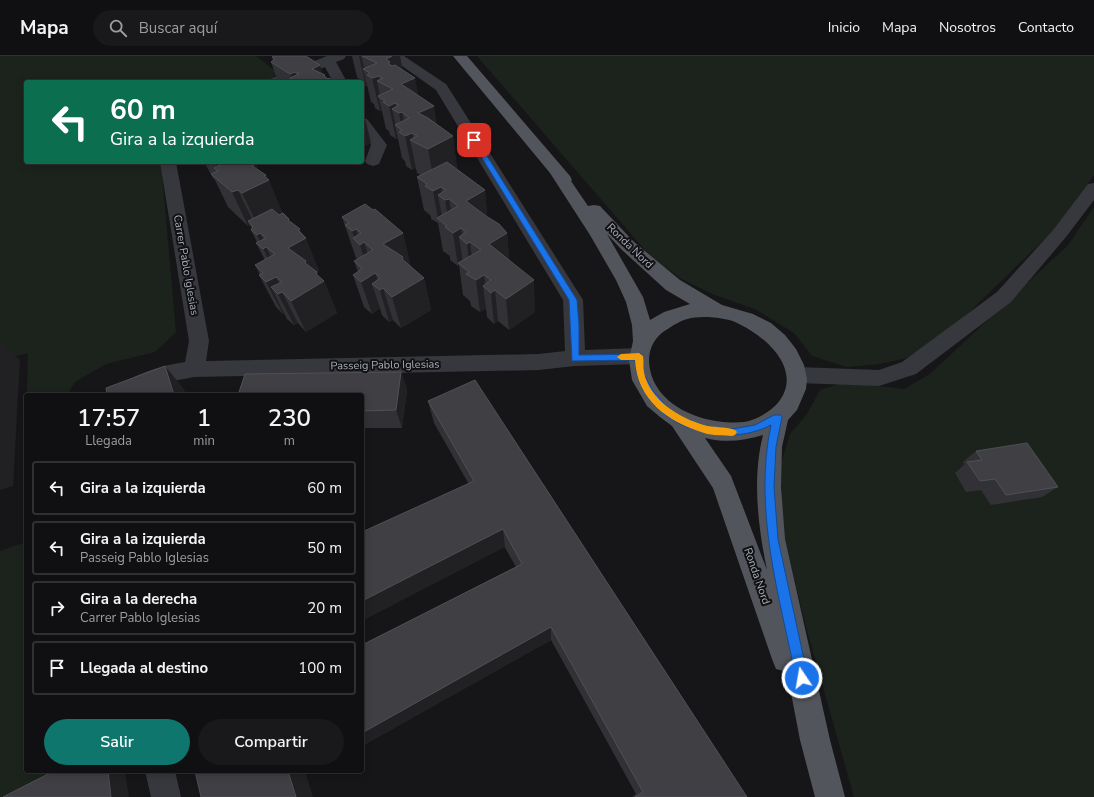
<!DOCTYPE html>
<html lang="es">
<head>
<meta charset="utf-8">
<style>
	:root { --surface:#101012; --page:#19191b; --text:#f1f3f6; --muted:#9c9d9f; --line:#303032; --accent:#0f766e }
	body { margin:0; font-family:"Nunito Sans",sans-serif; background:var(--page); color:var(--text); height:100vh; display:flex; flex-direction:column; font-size:15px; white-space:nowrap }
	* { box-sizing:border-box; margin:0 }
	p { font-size:13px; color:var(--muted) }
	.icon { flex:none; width:22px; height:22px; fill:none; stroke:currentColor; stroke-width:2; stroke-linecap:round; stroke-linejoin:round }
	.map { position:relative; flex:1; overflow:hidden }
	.sheet { position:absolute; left:24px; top:337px; width:340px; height:380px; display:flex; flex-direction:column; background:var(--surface); border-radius:4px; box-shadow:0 2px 10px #0003,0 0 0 1px var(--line) }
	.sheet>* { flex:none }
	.banner { position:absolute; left:24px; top:24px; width:340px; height:84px; border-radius:4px; box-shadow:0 2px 10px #0003,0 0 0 1px var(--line); background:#0b6e4f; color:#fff; overflow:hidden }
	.pin { position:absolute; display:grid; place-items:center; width:34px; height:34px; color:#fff; margin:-17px; border-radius:8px; box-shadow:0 2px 6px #0006 }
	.me { position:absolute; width:44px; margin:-22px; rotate:348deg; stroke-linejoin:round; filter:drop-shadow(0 0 3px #0008) }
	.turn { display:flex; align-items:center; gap:14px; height:84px; padding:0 20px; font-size:18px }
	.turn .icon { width:52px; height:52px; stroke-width:2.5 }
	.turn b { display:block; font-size:28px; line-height:34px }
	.eta { display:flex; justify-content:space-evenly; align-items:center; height:68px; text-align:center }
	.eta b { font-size:24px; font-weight:600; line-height:28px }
	.cta { display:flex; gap:8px; margin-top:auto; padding:8px 20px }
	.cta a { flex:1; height:46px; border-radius:24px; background:var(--accent); color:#fff; font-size:16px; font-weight:600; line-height:46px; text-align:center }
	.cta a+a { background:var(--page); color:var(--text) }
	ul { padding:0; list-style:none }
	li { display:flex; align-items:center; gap:12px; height:54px; margin:0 8px 6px; padding:0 12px; border:2px solid var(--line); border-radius:4px }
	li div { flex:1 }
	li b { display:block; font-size:15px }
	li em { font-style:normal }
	header { display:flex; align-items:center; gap:24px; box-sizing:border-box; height:56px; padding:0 20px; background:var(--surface); border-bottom:1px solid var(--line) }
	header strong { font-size:19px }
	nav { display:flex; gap:22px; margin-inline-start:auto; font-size:14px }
	.search { width:280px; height:36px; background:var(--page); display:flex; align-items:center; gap:10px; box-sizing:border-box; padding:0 14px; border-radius:22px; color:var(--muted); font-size:15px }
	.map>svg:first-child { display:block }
	.green { fill:#1c231d }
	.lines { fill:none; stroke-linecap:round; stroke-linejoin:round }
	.minor { fill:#37383d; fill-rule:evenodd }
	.major { fill:#53555c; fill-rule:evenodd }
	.wall { fill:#323236 }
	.shaded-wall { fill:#212124 }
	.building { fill:#3f3f44; stroke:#4f5156 }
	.route { fill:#1a73e8; stroke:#114b97 }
	.slow { fill:#f59e0b }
	.labels { text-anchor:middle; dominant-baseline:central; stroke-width:4; stroke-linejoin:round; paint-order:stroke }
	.street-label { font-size:11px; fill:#a8adb8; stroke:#111113 }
</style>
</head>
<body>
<header>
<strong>Mapa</strong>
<div class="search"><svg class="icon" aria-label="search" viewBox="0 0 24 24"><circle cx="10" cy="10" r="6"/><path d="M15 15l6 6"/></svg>Buscar aquí</div>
<nav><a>Inicio</a><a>Mapa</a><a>Nosotros</a><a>Contacto</a></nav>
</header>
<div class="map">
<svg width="1094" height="741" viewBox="0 0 1094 741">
	<rect width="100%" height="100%" fill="#161618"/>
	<path class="green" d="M0,0H256L279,18L265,26H26V106H161L176,276L155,296L106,308L75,326L67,339H27L28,297L0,305Z
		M477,0H1094V119L1063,165L950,275L906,302L880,308L847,311L812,300L794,277L755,253L712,238L680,222L650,200Z
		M1094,151V741H854L806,571L784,481L780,411L790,378L807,358L820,334L845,326L904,333L930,318L1068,189Z
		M26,486V715H56L7,741H0V495Z"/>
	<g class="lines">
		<path class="minor" d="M327,0H346L344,3L336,6L347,26H333L325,11L287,26H268L270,23Z
			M388,0H404L446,28L448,31L583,244L585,294L639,292L646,294L649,300L646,306L639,308L575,310L539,314L194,321L163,327L140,339H113C124,319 164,309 185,306L189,285L160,106H176L209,285L206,305L539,298L565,295L563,244L436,34Z
			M362,62L367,63L387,89L379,108L373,110L367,108L365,105L371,89L362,76Z
			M1094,127V144L1066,181L1011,246L916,318L879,330L798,327L791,325L788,319L791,313L798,311L879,314L902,306L997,236L1054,173L1088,128Z
			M145,715H175L181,741H151Z"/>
		<path class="major" d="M453,0H467L570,120L572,124L571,125L588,150L594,149L600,150L634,186L680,224L722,249L753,258L771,267L785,279L796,293L804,309L807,323L806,333L797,354L788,364L782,391L781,431L785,483L830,684L845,741H815L800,684L787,616L776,613L772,603L713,432L672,370L660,361L647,350L632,324L629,304L633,285L632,269L626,246L616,224L590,179L550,117ZM607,178L622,194L666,234L690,248L664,256L650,264L643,241ZM709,261C720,262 731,263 741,269C769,283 805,317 776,349C768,357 755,364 744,366C705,370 650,350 649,304C649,291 656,280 666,274C674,269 681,264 691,262C696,261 703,261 709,261ZM763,379C752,422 758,471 767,514L731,420L705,382C725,387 743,385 763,379Z"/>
	</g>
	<path class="wall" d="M352,0H400L402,14L436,68L453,80L457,113L485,134L487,161L507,177L509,204L535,256L509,274L498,265L494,268L487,261L486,253L480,256L471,250L470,245L463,239L459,209L458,210L450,204V200L443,195L438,167L431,163V160L424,154L417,121L421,119L417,117L416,112L412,114L406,110L405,105L402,102L398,83H396L390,79L389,75L386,73L382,55H380L375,52L374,48L371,46L367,29L366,30L362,28V26H360L359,23L357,21Z
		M272,1L320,9L322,18L325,19L326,22L335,26H278L271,6L273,5Z
		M204,106H255L259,115L266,119L283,158L289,163L290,166L302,177L319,214L317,216L319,221L324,225L337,257L306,276L298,267L294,269L287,263L284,257L283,258L276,251L259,219H260L255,209L265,204L256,187L257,186L251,174L252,173L250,169L248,170L228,151L215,124L213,122Z
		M342,161L403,177L410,210L424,222L431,254L401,272L393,264L389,266L382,259L380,252L372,258L364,251L353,219L358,216L354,205L358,203L356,202Z
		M401,316L407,334L402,372H362V339Z
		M428,345L747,741H632L636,738L551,584L362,690V589L516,511L434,367Z
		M976,395L1058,431L1042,441L991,449L981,434L966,436L955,417L965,408L963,406Z"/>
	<path class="shaded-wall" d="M359,0H361L365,14L363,13L367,29L366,30Z
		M392,0H400L405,27L415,22L421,55L394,35L386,3Z
		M320,9L325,26L312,13Z
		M295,16L298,26L292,23L290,18Z
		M379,20L380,27L377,25L380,41L378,40L382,55H380L372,22Z
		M395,47L397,56L392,53L396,70L395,69L398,83H396L389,50Z
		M434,50L439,83L418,57Z
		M362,54H363L371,87L362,92Z
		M402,56L407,80L412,77L414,86L410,84L416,112L412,114L405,80L403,79L399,57Z
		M453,80L457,113L434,126L428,93Z
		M214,106H222L236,135L238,134L254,167L248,165L250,169L248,170L232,136L228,133Z
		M243,106H255L264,126V120L266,119L268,125L269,124L283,158L258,170L242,137Z
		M441,131L442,142L438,139L443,166L438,163L433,135Z
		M485,134L488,167L466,145Z
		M449,143L454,176L450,175L445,144Z
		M289,163L298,186V174L300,173L304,183L306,182L319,214L311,219L316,218L317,216L322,227L324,225L337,257L306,276L291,245L288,192V164Z
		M461,172L463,184L459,181L463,207H458L459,209L458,210L453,177Z
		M356,173L361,188L364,186L374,218L375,217L381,234L383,232L393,264L389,266L380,234L372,228L380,252L372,258L361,226L370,220L360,189L355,184L352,175Z
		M260,177L267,191H266L282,223L277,222L257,179Z
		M403,177L411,210L405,213L424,222L431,254L401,272L392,241L383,188Z
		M507,177L510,209L489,188Z
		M470,186L474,218L471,220L467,188Z
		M484,219L486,232L483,230L486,253L480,256L476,224Z
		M276,221L285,239L282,236L298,267L294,269L278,238L271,231L284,257L283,258L266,226Z
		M534,224L535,256L509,274L506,243Z
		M495,234L498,265L494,268L491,237Z
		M0,286L20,304L13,430L0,434Z
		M165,310L184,333L186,339H174Z
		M401,316L407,334L402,372L396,354Z
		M503,473L505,491L362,565V545Z
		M551,571V584L362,690V677Z
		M108,715H125L129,741H111Z
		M288,715H305L313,741H296Z"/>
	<path class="building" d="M274,0H306L320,9L312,13L325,19L324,20L328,23L329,22L335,26H291L294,25L290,22L299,18L295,16L290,18L271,6L275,3L272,1Z
		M362,0H392L386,3L390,6L388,7L392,10L395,9L415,22L401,28L434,50L418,57L428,62L453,80L428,93L410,84L417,80L412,77L405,80L399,76L402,74L395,69L409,62L402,56L399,57L392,53L399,49L395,47L389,50L383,46L385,45L378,40L393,33L377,25L383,22L379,20L372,22L367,19L370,17L363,13L377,7Z
		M224,106H250L254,109L252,110L266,119L264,120L269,124L242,137L238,134L232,136L211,118L218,115L214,112L224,107Z
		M447,106L485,134L466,145L486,160L499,168L507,177L489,188L534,224L506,243L495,234L491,237L483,230L491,224L484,219L476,224L466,218L469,216L458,207L481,194L470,186L467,188L459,181L466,176L461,172L453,177L445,171L447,170L437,162L458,150L449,143L445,144L438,139L446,134L441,131L433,135L425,130L427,128L417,121Z
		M365,148L373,154L375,153L403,177L383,188L403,201L402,203L424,222L392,241L383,232L380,234L372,228L380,222L375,217L361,226L353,219L362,213L354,205L373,194L364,186L360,189L353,182L361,177L356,173L352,175L345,169L349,167L342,161Z
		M272,153L279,159L283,157L289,163L288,164L300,173L298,174L306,182L288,192L306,205L305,207L317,216L316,218L324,225L291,245L282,236L278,238L271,231L282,226L276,221L266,226L259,219L263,217L255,209L275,198L266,191L263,193L256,187L266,182L260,177L257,179L251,174L253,171L248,165Z
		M165,310L174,339H107L106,332Z
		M401,316L396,354L362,355V339H238L245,318Z
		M475,324L747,741H635L643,736L551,571L362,677V589L522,508L503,473L362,545V476L474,425L428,345Z
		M1027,387L1058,431L1006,439L995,423L980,425L967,406L982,404L976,395Z
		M54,715H108L111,741H3Z
		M195,715H288L296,741H201Z"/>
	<path class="route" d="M474,82L477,84L577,244L579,269V299L642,298L644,318L653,335L667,351L684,362L706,370L732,373L755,369L774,359H781L782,361L776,391L774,431L778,483L808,622L806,626L802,628L798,626L796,622C779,539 753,453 771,369C720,396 638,367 635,304L572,305L569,244L471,84Z"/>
	<path class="slow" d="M639,297L643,300C644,306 643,311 644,316C649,344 680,362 704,369C714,372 725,370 735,374L737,376L735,379L732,380C723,379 713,380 704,377C668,366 637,344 635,304H621L617,301L621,298Z"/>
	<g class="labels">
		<g class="street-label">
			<text transform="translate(630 190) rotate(44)">Ronda Nord</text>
			<text transform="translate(186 209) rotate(80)">Carrer Pablo Iglesias</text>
			<text transform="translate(385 309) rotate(-1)">Passeig Pablo Iglesias</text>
			<text transform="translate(757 520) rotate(71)">Ronda Nord</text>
		</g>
	</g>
</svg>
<div class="pin" style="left:474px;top:84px;background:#d93025"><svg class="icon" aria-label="arrive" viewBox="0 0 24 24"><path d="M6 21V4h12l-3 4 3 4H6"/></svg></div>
<svg class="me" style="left:802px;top:622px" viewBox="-20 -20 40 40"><circle r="17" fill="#1a73e8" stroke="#fff" stroke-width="3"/><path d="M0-11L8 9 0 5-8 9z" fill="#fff"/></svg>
<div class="banner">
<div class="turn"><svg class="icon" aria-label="left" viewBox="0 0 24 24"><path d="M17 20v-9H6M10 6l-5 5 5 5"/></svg><div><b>60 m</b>Gira a la izquierda</div></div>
</div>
<section class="sheet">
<div class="eta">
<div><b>17:57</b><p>Llegada</p></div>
<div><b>1</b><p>min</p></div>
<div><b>230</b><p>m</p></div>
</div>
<ul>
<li><svg class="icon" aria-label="left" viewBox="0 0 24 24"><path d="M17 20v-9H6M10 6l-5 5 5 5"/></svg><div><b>Gira a la izquierda</b></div><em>60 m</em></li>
<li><svg class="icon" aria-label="left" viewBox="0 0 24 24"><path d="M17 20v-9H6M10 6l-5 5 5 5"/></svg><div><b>Gira a la izquierda</b><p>Passeig Pablo Iglesias</p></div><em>50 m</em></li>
<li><svg class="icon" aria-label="right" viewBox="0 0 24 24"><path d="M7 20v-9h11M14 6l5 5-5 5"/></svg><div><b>Gira a la derecha</b><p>Carrer Pablo Iglesias</p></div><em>20 m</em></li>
<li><svg class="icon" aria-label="arrive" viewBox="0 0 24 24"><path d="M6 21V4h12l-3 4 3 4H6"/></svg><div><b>Llegada al destino</b></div><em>100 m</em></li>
</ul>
<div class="cta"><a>Salir</a><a>Compartir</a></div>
</section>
</div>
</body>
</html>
